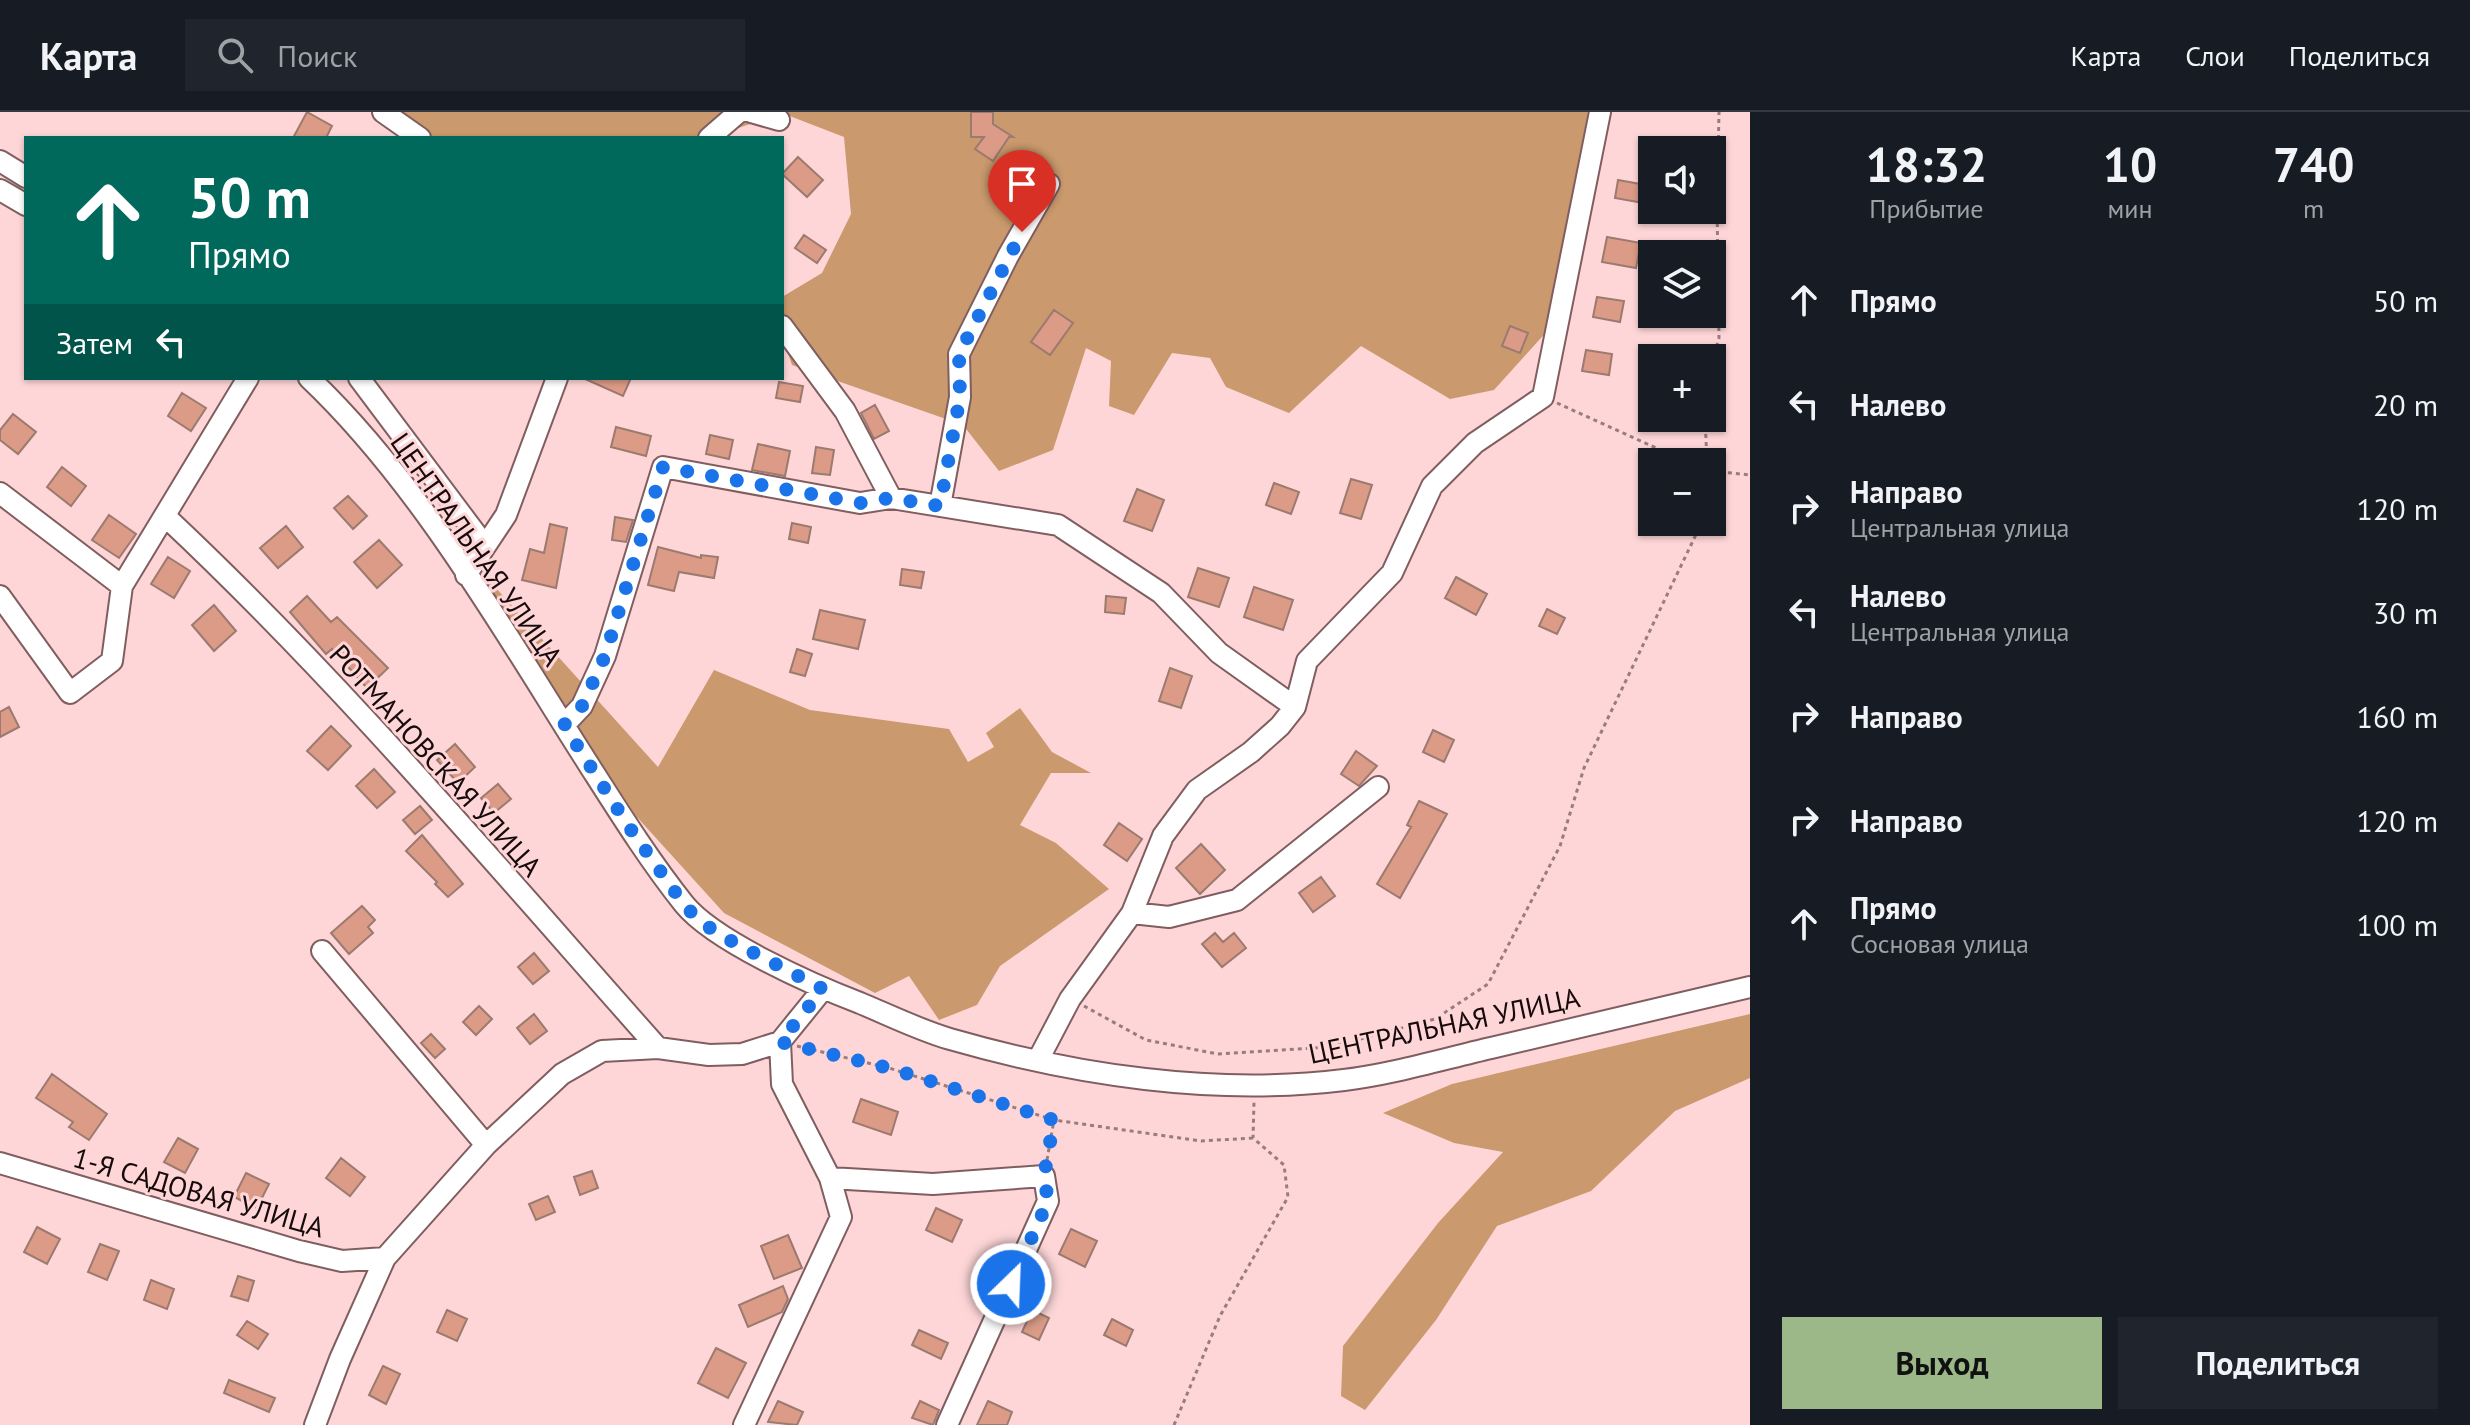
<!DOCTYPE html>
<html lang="ru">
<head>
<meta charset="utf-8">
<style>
	:root { --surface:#171b24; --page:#20242c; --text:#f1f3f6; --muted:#9ea1a6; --line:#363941; --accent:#9cb888 }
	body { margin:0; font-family:"PT Sans",sans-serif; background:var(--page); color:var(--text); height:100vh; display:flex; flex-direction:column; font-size:30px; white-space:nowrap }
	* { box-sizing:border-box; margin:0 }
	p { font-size:26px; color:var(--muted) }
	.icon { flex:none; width:44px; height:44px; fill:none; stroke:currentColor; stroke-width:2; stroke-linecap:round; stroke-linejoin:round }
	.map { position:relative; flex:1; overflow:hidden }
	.drawer { display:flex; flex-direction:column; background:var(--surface); width:720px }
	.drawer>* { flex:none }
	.top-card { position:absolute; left:24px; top:24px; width:760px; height:244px; border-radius:0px; box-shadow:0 2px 6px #0004; background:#00695c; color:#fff; overflow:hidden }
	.tools { position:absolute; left:1638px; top:24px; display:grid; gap:16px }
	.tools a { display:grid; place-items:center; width:88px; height:88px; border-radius:0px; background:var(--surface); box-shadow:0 2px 6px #0004; font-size:40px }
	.pin { position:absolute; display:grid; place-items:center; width:68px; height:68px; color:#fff; margin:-82px -34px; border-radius:50% 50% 50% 0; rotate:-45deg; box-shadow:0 0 8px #0007 }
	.pin .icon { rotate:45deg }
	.me { position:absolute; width:88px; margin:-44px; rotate:24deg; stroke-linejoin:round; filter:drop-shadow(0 0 6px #0008) }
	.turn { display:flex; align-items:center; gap:28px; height:168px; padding:0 32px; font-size:36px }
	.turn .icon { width:104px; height:104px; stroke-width:2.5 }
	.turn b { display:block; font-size:56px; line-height:68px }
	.then { display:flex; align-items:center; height:76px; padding:0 32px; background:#0003; gap:16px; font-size:30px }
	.eta { display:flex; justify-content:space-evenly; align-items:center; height:136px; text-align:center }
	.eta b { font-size:48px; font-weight:700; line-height:56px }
	.cta { display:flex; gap:16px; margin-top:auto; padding:16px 32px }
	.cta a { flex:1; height:92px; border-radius:0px; background:var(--accent); color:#111; font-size:32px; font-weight:700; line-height:92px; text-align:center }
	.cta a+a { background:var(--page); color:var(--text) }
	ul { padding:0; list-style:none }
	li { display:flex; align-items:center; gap:24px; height:104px; padding:0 32px }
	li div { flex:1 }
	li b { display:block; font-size:30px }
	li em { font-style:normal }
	header { display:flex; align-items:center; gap:48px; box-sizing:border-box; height:112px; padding:0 40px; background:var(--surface); border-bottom:2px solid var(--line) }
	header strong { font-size:38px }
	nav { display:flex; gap:44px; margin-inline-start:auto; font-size:28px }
	.search { width:560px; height:72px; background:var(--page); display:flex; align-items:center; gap:20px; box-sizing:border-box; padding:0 28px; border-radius:0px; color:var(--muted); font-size:30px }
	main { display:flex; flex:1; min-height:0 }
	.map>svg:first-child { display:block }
	.forest { fill:#ca996d }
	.building { fill:#db9b86; stroke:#9b7a6f; stroke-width:2 }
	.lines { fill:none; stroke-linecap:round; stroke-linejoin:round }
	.minor-casing { stroke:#805e60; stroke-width:24 }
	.path { stroke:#987c7e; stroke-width:3; stroke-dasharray:4 4; stroke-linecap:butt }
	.minor { stroke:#fff; stroke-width:20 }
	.route { stroke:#1a73e8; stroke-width:14; stroke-dasharray:0 25.2 }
	.labels { text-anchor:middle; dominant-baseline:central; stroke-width:6; stroke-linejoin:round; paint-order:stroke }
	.street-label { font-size:28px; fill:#160a0b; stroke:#fed6d8 }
</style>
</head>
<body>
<header>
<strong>Карта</strong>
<div class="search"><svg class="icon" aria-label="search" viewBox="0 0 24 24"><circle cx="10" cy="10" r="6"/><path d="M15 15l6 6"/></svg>Поиск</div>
<nav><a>Карта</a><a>Слои</a><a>Поделиться</a></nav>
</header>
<main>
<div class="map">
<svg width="1750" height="1313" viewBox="0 0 1750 1313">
	<rect width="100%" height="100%" fill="#fed6d8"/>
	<path class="forest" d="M375,0H1588L1549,217L1494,278L1450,287L1361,234L1289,301L1226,275L1210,246L1172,241L1134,303L1109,294L1111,249L1086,236L1053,338L999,359L963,313L792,253L782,224V185L822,161L851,102L844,25L782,1L709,26H413Z
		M487,466L658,655L714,558L810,598L949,617L968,650L994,635L986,621L1020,596L1052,640L1091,661H1051L1020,713L1056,731L1109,777L1000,854L977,893L939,908L909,864L875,881L724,801L636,704L482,469Z
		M1750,902V966L1675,999L1591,1079L1497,1114L1436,1208L1365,1298L1341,1284L1343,1234L1438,1111L1503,1040L1454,1031L1383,1001L1452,972Z"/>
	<path class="building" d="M307,0L332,14L326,26H293Z
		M971,0H993V12L1013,25H1009L993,49L975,37L984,25H971Z
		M798,45L823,68L807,85L782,62Z
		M1618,68L1652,74L1649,92L1615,86Z
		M804,123L826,138L817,151L795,136Z
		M1607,125L1641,131L1636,156L1602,150Z
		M1597,185L1624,189L1620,210L1593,205Z
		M1054,198L1073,211L1050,243L1031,230Z
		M1510,214L1528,221L1520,241L1502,234Z
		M1586,238L1612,242L1609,263L1582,259Z
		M583,266H631L623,284Z
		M779,270L803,274L800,290L776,286Z
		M182,281L206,296L191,319L168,304Z
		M875,293L889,319L874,327L861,301Z
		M13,302L36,320L18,342L0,328V318Z
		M616,315L651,324L646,344L611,335Z
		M710,323L733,328L729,347L706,342Z
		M758,332L790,339L785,364L752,358Z
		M816,335L834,338L830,363L812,361Z
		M62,355L86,374L71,394L47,375Z
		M1351,367L1372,373L1361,407L1340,401Z
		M1274,371L1299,380L1291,402L1266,393Z
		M1137,377L1164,388L1152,419L1124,409Z
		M348,384L367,404L353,417L334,396Z
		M109,403L136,422L119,446L92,428Z
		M615,405L633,408L626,430L612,428Z
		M792,411L811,415L808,431L789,427Z
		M550,412L567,416L556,476L522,468L530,437L544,441Z
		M286,414L303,435L278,456L260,436Z
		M379,428L402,453L377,476L354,450Z
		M658,435L701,446V443L718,445L714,466L679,460L674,479L648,473Z
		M168,445L190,459L174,486L151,472Z
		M1198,456L1229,466L1219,495L1188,485Z
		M902,457L924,460L921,476L900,473Z
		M1456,465L1487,482L1476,503L1445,486Z
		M1254,475L1293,488L1283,518L1244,505Z
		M307,484L331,510L337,505L388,556L367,576L332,537L326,542L290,500Z
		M1106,484L1126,486L1124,502L1105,500Z
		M214,493L236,519L214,539L192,513Z
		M1547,497L1565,506L1557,522L1539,514Z
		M820,498L865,508L858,537L813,527Z
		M797,537L812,542L805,564L790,560Z
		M1170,556L1192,564L1181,596L1159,589Z
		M9,595L19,615L0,625V600Z
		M331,614L351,634L328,658L307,639Z
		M1433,618L1454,628L1444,650L1423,640Z
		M455,632L475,655L458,671L437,648Z
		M1356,639L1377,654L1359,674L1341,662Z
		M374,657L395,680L377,696L356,674Z
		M498,672L511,687L494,701L481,686Z
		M1419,689L1447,702L1400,786L1377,772L1411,715L1407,713Z
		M420,694L432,708L415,722L403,708Z
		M1119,711L1142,727L1127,749L1104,733Z
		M422,723L463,772L448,785L435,772L437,770L406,739Z
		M1201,732L1225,758L1200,782L1176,756Z
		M1321,765L1335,784L1313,800L1299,781Z
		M362,794L375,808L368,815L373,821L349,842L331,821Z
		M1215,821L1223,830L1234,821L1246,836L1222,855L1202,832Z
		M534,841L549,859L533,872L518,855Z
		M479,894L492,907L476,923L463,910Z
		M534,902L547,919L530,932L517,916Z
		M431,922L445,937L435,946L421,931Z
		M52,962L107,1002L89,1028L69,1015L73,1010L36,986Z
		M861,987L898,1000L891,1023L853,1010Z
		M178,1026L198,1037L185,1061L164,1050Z
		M341,1046L365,1065L350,1084L326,1066Z
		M592,1059L598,1076L580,1083L574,1065Z
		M246,1061L269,1072L257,1096L234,1085Z
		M548,1084L555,1100L536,1108L529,1092Z
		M936,1096L962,1108L952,1130L926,1118Z
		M37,1115L60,1127L47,1152L24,1140Z
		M1071,1117L1097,1129L1085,1155L1059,1142Z
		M788,1123L802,1156L774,1167L761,1134Z
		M100,1132L119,1139L107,1168L88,1160Z
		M238,1164L254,1169L248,1189L231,1184Z
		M151,1168L174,1177L167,1197L144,1188Z
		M783,1174L788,1187L782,1200L748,1215L739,1193Z
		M447,1198L467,1207L457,1229L437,1220Z
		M1032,1198L1049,1206L1039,1228L1022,1220Z
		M1112,1207L1133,1218L1126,1234L1104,1223Z
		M247,1209L268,1222L258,1237L237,1223Z
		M919,1218L948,1231L941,1247L912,1233Z
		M716,1236L746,1251L728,1286L698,1271Z
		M383,1254L400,1262L386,1292L369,1283Z
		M229,1268L275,1286L269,1300L224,1281Z
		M778,1289L803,1300L797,1313L768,1310Z
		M920,1289L939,1298L933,1313L912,1306Z
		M988,1289L1012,1300L1007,1313H977Z"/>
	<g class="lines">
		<defs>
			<path id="minor" d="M383,0L420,26
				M751,0L779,8
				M709,26L739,0
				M0,49L26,65
				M0,78L26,93
				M782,214L845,299L891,386L1058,413L1161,481L1219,541L1295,595
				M309,266C421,372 506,523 589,653C619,700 649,748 684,792C714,829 813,873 860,891C889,903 919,918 950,927C1075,963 1214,984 1344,968C1393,962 1443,947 1491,936C1578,915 1664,895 1750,875
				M359,266L485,434
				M0,381L122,474
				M940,394L960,285L959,242L1008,144L1049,72
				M166,405C342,570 498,756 658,936
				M466,463L506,403L557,266
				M0,484L70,581L112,549L122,474L248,266
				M564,613L582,594L605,544L663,355L860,391L891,386
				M1132,801L1169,805L1237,788L1378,675
				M322,839L486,1033
				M1038,948L1070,887L1132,801L1163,724L1197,678L1251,640L1280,614L1295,595L1307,549L1392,461L1432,374L1475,331L1543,285L1600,0
				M0,1051L299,1139L342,1149L385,1146
				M830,1066L933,1072L1044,1064L1048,1089L947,1313
				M315,1313L340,1247L385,1146L486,1033L562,962L602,939L658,936L709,943L742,942L780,930L823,877
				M744,1313L841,1105L830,1066L782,972L780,930"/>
		</defs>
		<use href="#minor" class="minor-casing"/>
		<path class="path" d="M1712,250L1719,226L1717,94L1719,0
			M1557,291L1687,350
			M1705,306L1707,350
			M1712,359L1750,363
			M1084,894L1146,928L1218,942L1331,935L1435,907L1488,872L1560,734L1584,656L1702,410
			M797,934L889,956L1054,1008L1201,1029L1253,1026
			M1047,1048L1054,1008
			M1174,1313L1220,1204L1288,1085L1284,1053L1253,1026L1254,990"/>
		<use href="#minor" class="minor"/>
	</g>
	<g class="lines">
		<path class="route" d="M1011,1172L1048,1089L1044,1064L1054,1008L889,956L780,930L823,877L733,830L702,811L685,794L629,715L564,613L582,594L605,544L663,355L860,391L891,386L940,394L960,285L959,242L1022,120"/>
	</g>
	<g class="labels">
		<g class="street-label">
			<text transform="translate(477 437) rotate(55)">ЦЕНТРАЛЬНАЯ УЛИЦА</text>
			<text transform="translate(436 648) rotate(48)">РОТМАНОВСКАЯ УЛИЦА</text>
			<text transform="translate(1444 913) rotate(-12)">ЦЕНТРАЛЬНАЯ УЛИЦА</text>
			<text transform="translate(199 1080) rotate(16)">1-Я САДОВАЯ УЛИЦА</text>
		</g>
	</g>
</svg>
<div class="tools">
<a><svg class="icon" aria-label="sound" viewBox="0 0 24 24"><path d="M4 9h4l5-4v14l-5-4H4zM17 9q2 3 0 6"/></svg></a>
<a><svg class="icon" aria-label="layers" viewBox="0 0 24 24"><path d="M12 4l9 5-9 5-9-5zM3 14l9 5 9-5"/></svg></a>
<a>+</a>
<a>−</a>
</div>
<div class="pin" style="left:1022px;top:120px;background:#d93025"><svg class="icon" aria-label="arrive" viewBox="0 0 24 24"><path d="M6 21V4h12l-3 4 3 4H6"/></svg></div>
<svg class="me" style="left:1011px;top:1172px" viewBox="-20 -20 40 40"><circle r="17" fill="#1a73e8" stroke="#fff" stroke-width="3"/><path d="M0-11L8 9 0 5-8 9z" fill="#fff"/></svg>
<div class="top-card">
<div class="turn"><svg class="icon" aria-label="ahead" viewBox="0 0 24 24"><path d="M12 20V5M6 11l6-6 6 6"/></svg><div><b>50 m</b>Прямо</div></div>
<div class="then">Затем<svg class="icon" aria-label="left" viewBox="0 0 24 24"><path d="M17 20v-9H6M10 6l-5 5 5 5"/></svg></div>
</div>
</div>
<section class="drawer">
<div class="eta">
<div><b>18:32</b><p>Прибытие</p></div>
<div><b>10</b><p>мин</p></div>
<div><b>740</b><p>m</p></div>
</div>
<ul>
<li><svg class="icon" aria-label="ahead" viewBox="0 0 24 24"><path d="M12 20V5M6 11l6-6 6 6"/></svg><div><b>Прямо</b></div><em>50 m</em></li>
<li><svg class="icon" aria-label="left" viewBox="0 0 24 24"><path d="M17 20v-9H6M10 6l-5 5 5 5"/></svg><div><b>Налево</b></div><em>20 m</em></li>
<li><svg class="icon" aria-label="right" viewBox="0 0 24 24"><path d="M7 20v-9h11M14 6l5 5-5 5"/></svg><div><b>Направо</b><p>Центральная улица</p></div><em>120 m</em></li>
<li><svg class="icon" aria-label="left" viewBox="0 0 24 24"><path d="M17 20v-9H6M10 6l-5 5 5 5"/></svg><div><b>Налево</b><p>Центральная улица</p></div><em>30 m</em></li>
<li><svg class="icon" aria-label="right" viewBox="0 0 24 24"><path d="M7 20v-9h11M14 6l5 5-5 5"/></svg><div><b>Направо</b></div><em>160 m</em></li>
<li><svg class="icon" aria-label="right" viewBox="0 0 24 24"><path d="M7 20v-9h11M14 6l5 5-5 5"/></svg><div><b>Направо</b></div><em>120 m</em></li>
<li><svg class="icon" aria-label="ahead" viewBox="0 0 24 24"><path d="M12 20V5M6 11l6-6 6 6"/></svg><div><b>Прямо</b><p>Сосновая улица</p></div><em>100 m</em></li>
</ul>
<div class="cta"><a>Выход</a><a>Поделиться</a></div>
</section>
</main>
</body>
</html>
